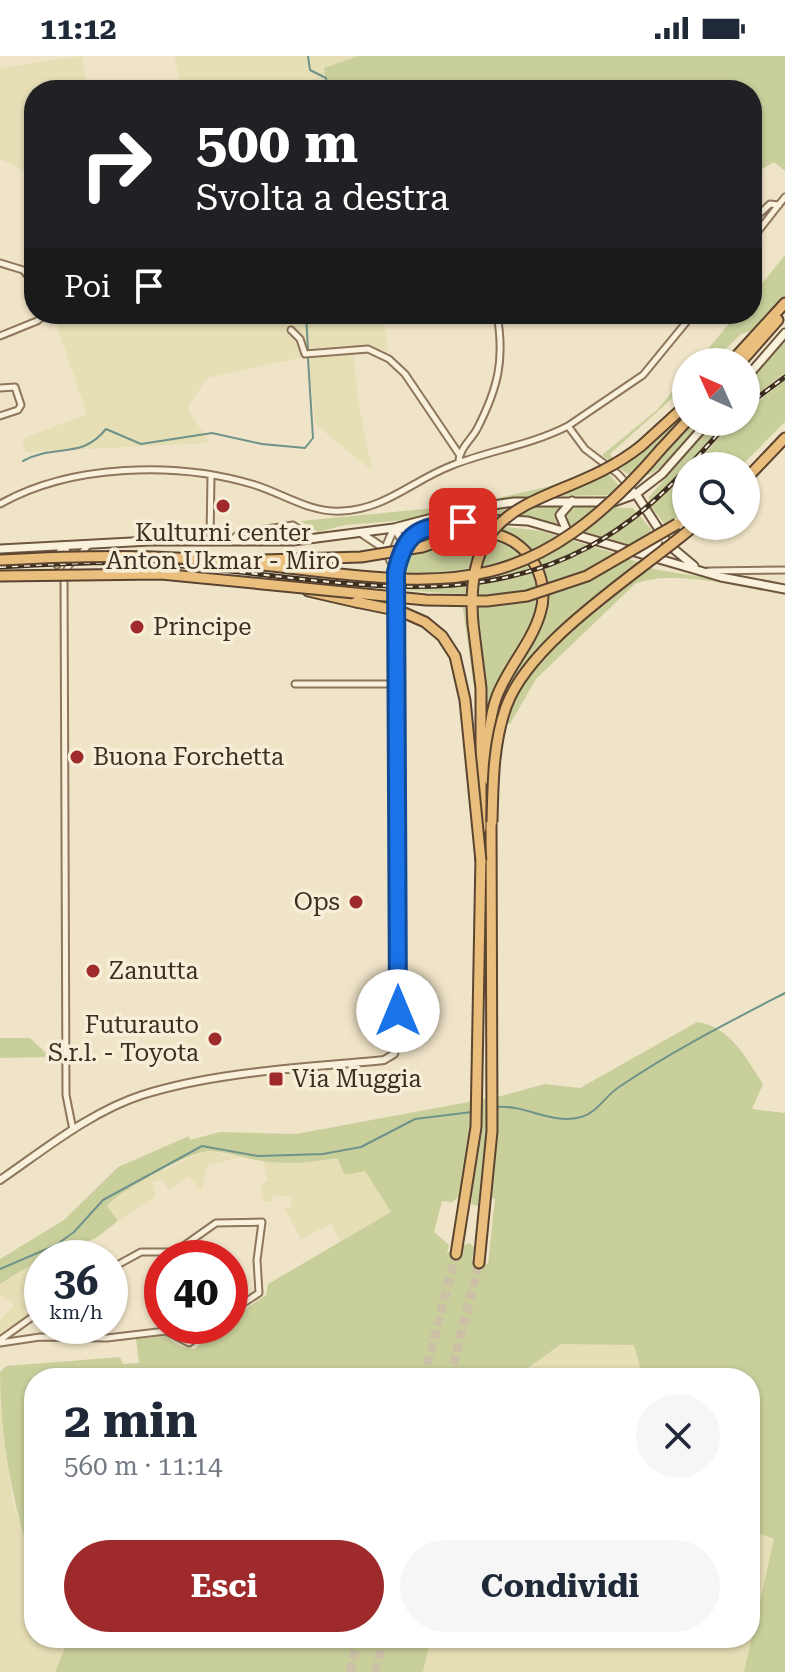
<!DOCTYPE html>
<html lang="it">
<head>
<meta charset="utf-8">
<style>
	:root { --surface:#fff; --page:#f6f6f7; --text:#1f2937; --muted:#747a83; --accent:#9e2a2b }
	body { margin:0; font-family:"Roboto Serif",serif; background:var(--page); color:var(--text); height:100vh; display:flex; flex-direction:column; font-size:30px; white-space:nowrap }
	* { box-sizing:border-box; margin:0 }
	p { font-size:26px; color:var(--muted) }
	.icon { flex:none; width:44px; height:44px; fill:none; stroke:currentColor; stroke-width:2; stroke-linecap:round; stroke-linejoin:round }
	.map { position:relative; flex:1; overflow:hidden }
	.sheet { position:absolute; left:24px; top:1312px; width:736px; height:280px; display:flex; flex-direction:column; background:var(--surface); border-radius:32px; box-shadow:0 2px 6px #0004 }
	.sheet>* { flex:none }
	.banner { position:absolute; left:24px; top:24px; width:738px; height:244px; border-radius:32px; box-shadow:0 2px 6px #0004; background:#202124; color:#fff; overflow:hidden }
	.needle { width:52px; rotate:315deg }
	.buttons { position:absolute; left:672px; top:292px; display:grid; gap:16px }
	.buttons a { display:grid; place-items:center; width:88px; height:88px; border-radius:50%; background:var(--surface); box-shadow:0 2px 6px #0004; font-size:40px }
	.speed { position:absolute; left:24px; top:1184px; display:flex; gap:16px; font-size:40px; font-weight:700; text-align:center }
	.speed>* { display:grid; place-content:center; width:104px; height:104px; border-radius:50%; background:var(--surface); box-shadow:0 2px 6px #0004; line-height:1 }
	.speed small { font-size:20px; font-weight:400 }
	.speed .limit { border:12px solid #d22; background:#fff; color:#111 }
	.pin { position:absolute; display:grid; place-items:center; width:68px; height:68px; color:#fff; margin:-34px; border-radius:16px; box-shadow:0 4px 12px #0006 }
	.me { position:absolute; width:88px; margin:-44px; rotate:0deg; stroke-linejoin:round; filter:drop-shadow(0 0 6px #0008) }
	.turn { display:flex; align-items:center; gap:28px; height:168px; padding:0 40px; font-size:36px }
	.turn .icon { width:104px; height:104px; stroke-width:2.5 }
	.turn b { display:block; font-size:56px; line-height:68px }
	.then { display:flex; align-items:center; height:76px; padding:0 40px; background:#0003; gap:16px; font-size:30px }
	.round { display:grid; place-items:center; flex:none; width:84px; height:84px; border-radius:42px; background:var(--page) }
	.headline { display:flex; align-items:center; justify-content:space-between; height:136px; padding:0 40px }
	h1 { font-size:48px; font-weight:700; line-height:60px }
	.action { display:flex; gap:16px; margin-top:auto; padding:16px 40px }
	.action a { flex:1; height:92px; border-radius:48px; background:var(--accent); color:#fff; font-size:32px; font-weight:700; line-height:92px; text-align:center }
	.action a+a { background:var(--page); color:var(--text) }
	.status { display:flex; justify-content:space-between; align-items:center; height:56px; padding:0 40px; background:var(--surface); direction:ltr }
	.status svg { height:22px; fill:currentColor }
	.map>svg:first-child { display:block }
	.farmland { fill:#e6deb5 }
	.green { fill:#c9cf9b; fill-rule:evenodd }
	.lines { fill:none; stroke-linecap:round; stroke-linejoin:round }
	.stream { stroke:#6f938a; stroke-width:2 }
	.trunk-tunnel { stroke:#ccc0a6; stroke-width:9; stroke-dasharray:9 4.5; stroke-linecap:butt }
	.minor-casing { stroke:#8d765c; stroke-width:9 }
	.tertiary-casing { stroke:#8d765c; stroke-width:10 }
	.secondary-casing { stroke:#6f573f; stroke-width:11 }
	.trunk-casing { stroke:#5b4430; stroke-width:13 }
	.minor { stroke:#faf1dc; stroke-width:5 }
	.tertiary { stroke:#faf1dc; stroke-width:6 }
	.secondary { stroke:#faf1dc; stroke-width:7 }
	.trunk { stroke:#eabe7c; stroke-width:9 }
	.rail-casing { stroke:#3d2e20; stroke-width:5 }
	.rail { stroke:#f7eed8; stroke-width:2; stroke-dasharray:6; stroke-linecap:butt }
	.trunk-bridge-casing { stroke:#5b4430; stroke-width:13; stroke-linecap:butt }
	.trunk-bridge { stroke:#eabe7c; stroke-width:9 }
	.route-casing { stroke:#114b97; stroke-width:20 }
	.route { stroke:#1a73e8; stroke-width:14 }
	.poi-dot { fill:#9e2a2b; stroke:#f7eed8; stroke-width:3 }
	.labels { text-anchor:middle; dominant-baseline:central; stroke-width:7; stroke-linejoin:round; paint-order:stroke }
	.poi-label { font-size:24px; fill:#3d2e20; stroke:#f7eed8; text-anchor:start }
</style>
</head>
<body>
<div class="status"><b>11:12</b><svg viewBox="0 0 49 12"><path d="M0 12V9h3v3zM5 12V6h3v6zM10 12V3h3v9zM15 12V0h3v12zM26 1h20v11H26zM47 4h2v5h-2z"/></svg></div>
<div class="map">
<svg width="785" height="1616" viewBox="0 0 785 1616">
	<rect width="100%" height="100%" fill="#f0e4c8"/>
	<path class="farmland" d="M82,0L88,34H34V204L27,116L0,103V12Z
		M174,0H358L324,12L327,34H182Z
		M53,258H383L388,294L353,296L360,355L372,415L315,368L308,300L207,322L187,352L210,387L26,396L22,383L87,358Z
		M206,1095L240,1101L208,1109L201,1135L189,1120L169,1134L162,1123L152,1127L156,1140L118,1165L107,1150L139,1125Z
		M337,1101L365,1114L391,1157L347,1184L340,1186L331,1168L301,1183L285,1153L292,1150L290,1141L273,1139L272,1145L264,1146L260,1128L268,1125L263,1105L312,1106Z
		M29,1210L38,1225L21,1239L28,1249L24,1254L27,1260L0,1278V1264L14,1249L0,1238V1228Z
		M581,1287L634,1289L643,1322H514L561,1288Z
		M0,1346L12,1441L28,1496L34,1499V1582H69L55,1616H0Z
		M750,1474L774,1483L744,1616H423L431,1582H750Z"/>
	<path class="green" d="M358,0H785V115L774,106L752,119V34H681L677,30L671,34H327L324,12Z
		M785,199V241L755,274L741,278L712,306H697L737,258H752V240Z
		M785,283V317L746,347V328Z
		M686,319V330L610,398L615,405L686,353V359L658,390L665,395L691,366H701C686,382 659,427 634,420C623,417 611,406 602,399L657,354Z
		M785,324V366L741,410H686V455L674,464L680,473L686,469L701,470L680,488L649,448V441L713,366H726L699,395L703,399L734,366H746V355Z
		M603,412L628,439L531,440L481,446L554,429Z
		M532,449H562L557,468L502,459L442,464Z
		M573,451L633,452L651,473L650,487L638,492L568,470L564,457Z
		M434,452L435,455L406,464L345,469L318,476L301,465Z
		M492,469L541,475L620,499L654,513L785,535V539C746,532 671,512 635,528L536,623L510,668L478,662L461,538L401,534C399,462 435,474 492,469Z
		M697,966C730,970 746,1002 763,1028L752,1053L785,1057V1616H744L774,1483L750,1474V1322H643L634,1289L561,1288L514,1322H34V1499L28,1496C11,1437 0,1377 0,1316L6,1310L120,1301L123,1308L139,1307L136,1283L165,1280L180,1290L194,1293L222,1270H230V1263L266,1239L268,1228L391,1156L365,1115L345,1119L337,1102C315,1106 292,1108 270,1106C249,1104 229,1096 209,1095C190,1095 120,1135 107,1150L118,1165L96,1182L42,1202L0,1228V1203L64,1164L118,1111L189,1080L190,1084L220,1076L296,1078L501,1040L545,1028L580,1032ZM461,1139L472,1141L471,1148L478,1150L488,1140L495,1143L488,1208L472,1204L474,1191L470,1187L463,1189L462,1200L447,1196L449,1189L434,1176L442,1145L452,1146Z
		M0,982H30L50,1001L0,1002Z
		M69,1582H431L423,1616H55Z"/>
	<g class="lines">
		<path class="stream" d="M308,0L310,14L326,22L327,34
			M306,258L308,294
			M23,405C57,387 81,404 106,373L141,388L212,377L262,388L305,392L313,382L308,303
			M498,1051C527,1049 552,1069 581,1061C597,1057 605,1040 619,1031C672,995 729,966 785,937
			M0,1213L56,1189L74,1176L103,1144L202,1090L258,1100L323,1098L361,1091L415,1063L472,1056"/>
		<path class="trunk-tunnel" d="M424,1322L456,1198
			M450,1322L479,1207
			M350,1616L358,1582
			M375,1616L384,1582"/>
		<defs>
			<path id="minor" d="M752,165L770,148L779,149
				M752,183L785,141
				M0,207L23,214L34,227
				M291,274L300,283L305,298L368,293L389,303L405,318L459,398
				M0,280L37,265L45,258
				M0,332L15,331L21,349L18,354L0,360
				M568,370L643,319L693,258
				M459,406C459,393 471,384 477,373C498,332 505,304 497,258
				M0,448C71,408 177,405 255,429C284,438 310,457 342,455C386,453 413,424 453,409C491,394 531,389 568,370L585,393L618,418L636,438
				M210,484L211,420
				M230,485L240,477L293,469L315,483
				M57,509L56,501L64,489L69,500
				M708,515L785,514
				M295,628H396
				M73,1074L66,1039L64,520L69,509L89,489
				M110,1213L141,1196H171L182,1191L216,1167L262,1166L257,1204L259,1237L230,1256
				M0,1284L42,1254
				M0,1287L40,1281L107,1282L166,1275L189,1287L213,1270"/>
			<path id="tertiary" d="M361,477L385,493L396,516
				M385,493L394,472L404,487
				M0,1124C44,1094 90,1056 142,1039C218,1015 305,1012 384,1004L394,998L398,984L396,516L404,487L420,473"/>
			<path id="secondary" d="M746,322L785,277
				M636,438L669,489L694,510
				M400,473L488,463L528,465L721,521L785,533
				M567,475L560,459L572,445
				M0,493L150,485H293L394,472L466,453L514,446H614L636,438L662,418L708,366
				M643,498L657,488L661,477"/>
			<path id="trunk" d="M731,306L785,247
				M741,306L778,264
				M641,390L686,349
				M661,393L686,366
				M746,423L785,382
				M422,491C443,484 466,475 488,477C527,481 552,522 540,558C531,588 508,611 497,640C487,666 489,697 490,725
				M308,535L356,546
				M473,568L481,632V773
				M456,1198L476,1071L481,800
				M479,1207L492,1075L491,760"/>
		</defs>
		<use href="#minor" class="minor-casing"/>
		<use href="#tertiary" class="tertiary-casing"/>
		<use href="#secondary" class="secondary-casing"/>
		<use href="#trunk" class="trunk-casing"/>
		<use href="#minor" class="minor"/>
		<use href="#tertiary" class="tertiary"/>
		<use href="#secondary" class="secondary"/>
		<use href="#trunk" class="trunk"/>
		<defs>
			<path id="rail" d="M746,350L785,321
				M689,410L729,366
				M0,511C57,508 113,504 170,509C367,525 534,580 686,413"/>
		</defs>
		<use href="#rail" class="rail-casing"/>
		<use href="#rail" class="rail"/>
		<defs>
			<path id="trunk-bridge" d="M0,504C77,500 155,498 231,506C430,525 517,562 661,393
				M263,504L361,501L422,491
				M0,520L161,518L426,544L487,545L527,540L587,520L677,468
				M356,546L400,555L425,566L442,580L455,600L465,644L481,805
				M473,568C461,429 561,454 641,390
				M492,766C493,727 493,688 506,651C530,584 639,517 694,470"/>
		</defs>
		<use href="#trunk-bridge" class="trunk-bridge-casing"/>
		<use href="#trunk-bridge" class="trunk-bridge"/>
	</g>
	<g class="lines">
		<defs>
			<path id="route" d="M398,955L396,516C406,471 422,472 463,466"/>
		</defs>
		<use href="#route" class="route-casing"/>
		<use href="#route" class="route"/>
	</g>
	<g class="poi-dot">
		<circle cx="223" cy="450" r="8"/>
		<circle cx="137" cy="571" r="8"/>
		<circle cx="77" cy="701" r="8"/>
		<circle cx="356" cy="846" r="8"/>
		<circle cx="93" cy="915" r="8"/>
		<circle cx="215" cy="983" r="8"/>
		<rect x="268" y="1015" width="16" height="16" rx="4"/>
	</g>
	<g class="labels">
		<g class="poi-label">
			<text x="223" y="477" text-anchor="middle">Kulturni center<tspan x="223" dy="28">Anton Ukmar - Miro</tspan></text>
			<text x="153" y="571">Principe</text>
			<text x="93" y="701">Buona Forchetta</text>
			<text x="340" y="846" text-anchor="end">Ops</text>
			<text x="109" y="915">Zanutta</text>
			<text x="199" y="969" text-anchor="end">Futurauto<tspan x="199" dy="28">S.r.l. - Toyota</tspan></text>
			<text x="292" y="1023">Via Muggia</text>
		</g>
	</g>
</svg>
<div class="buttons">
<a><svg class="needle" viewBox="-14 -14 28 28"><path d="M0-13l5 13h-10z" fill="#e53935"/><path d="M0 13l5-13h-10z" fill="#747a83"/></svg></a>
<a><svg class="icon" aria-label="search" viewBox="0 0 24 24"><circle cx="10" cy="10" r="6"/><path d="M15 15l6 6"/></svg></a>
</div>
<div class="speed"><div>36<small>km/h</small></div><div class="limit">40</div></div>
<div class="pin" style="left:463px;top:466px;background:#d93025"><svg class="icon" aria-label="arrive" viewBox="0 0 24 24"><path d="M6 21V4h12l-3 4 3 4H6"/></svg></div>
<svg class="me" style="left:398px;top:955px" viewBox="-20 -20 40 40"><circle r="19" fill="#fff"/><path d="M0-13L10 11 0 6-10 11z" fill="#1a73e8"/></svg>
<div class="banner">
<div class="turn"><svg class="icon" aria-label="right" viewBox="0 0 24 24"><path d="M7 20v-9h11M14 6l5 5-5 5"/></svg><div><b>500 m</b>Svolta a destra</div></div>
<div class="then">Poi<svg class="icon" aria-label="arrive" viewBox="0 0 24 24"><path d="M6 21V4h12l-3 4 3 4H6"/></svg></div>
</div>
<section class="sheet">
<div class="headline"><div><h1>2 min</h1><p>560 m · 11:14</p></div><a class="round"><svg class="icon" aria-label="close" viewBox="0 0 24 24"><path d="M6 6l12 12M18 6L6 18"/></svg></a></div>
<div class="action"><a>Esci</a><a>Condividi</a></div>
</section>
</div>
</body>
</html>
